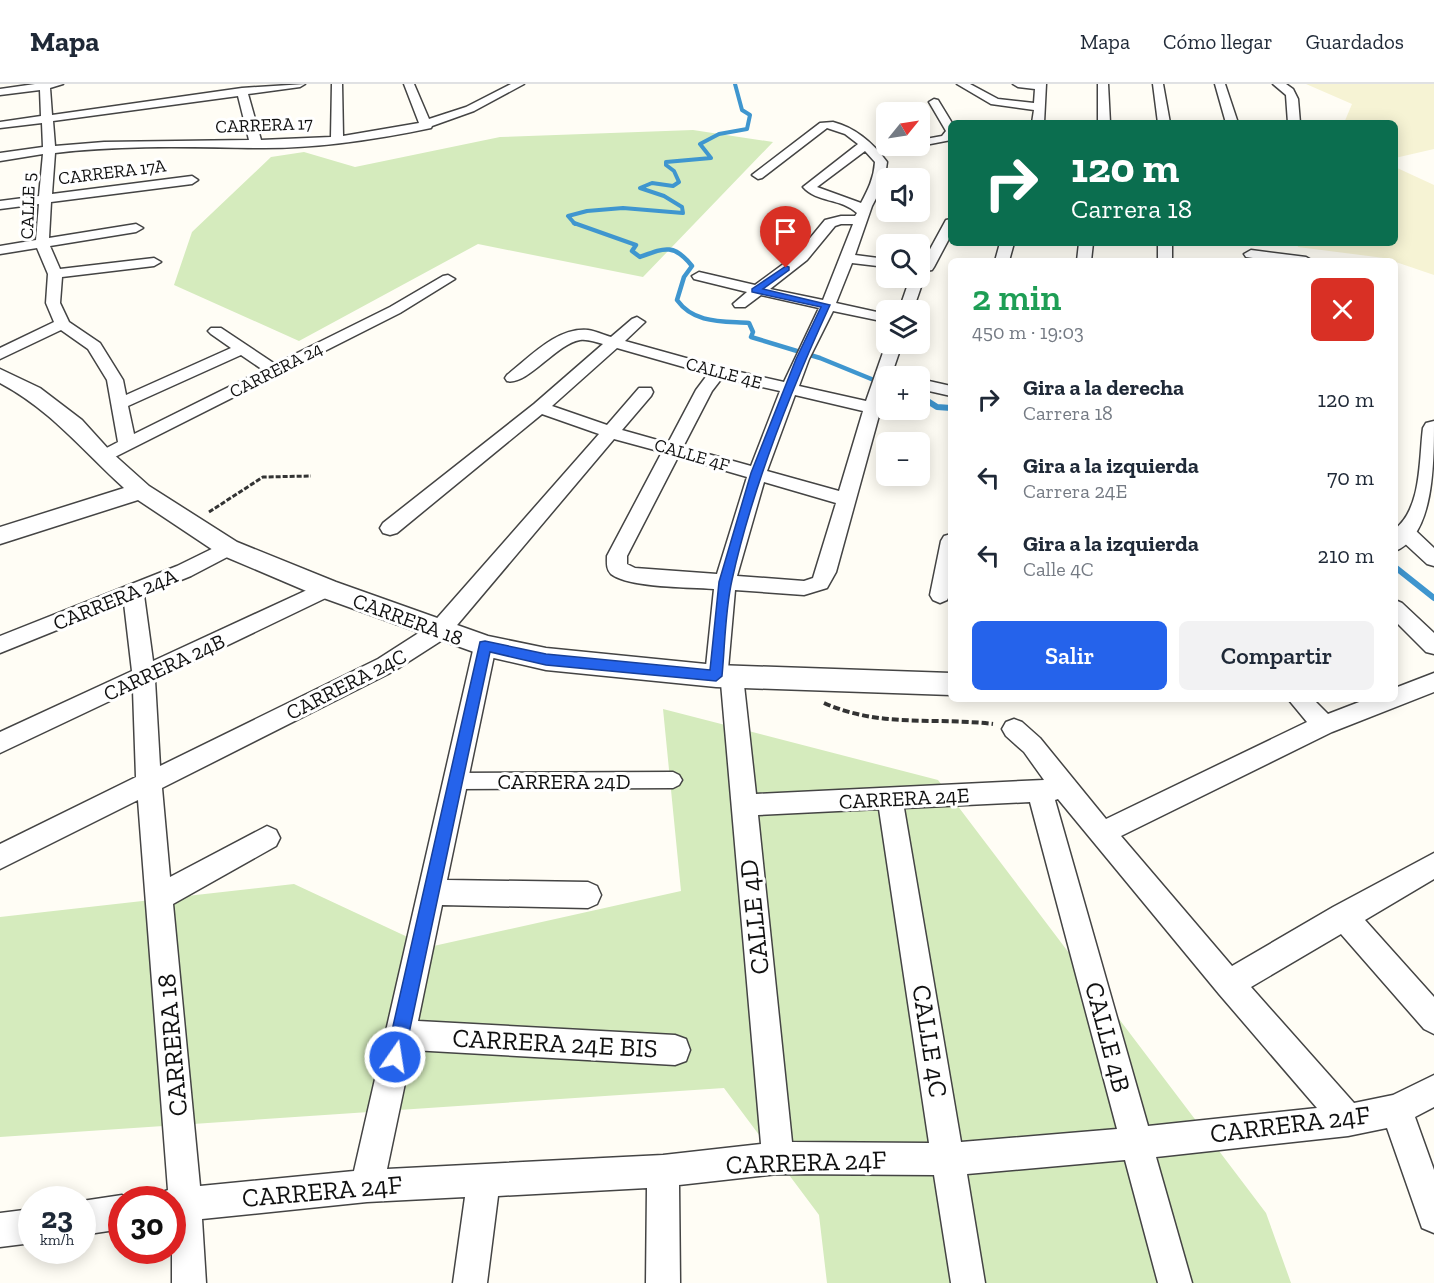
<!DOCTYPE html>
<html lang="es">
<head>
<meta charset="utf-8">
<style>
	:root { --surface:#fff; --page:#f2f2f3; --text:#1f2937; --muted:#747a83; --line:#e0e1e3; --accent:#2563eb }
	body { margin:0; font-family:"Zilla Slab",serif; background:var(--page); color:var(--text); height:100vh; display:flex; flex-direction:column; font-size:22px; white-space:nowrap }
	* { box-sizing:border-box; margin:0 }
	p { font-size:20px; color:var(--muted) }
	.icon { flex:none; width:33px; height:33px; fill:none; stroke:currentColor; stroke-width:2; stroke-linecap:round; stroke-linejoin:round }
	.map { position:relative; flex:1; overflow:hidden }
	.details { position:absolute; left:948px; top:174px; width:450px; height:444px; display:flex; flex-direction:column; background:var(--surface); border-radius:9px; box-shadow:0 3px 15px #0003 }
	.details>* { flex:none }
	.top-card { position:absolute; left:948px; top:36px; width:450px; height:126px; border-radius:9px; box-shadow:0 3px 15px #0003; background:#0b6e4f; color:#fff; overflow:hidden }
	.needle { width:39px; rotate:60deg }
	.tools { position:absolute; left:876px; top:18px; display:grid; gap:12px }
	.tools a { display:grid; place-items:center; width:54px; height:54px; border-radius:9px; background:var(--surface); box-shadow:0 3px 15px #0003; font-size:30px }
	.speed { position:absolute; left:18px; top:1102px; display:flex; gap:12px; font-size:30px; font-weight:700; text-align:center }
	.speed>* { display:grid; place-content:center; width:78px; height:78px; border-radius:50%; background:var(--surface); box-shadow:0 3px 15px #0003; line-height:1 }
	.speed small { font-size:15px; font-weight:400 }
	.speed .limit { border:9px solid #d22; background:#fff; color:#111 }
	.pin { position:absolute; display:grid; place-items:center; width:51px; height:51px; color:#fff; margin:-62px -26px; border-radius:50% 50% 50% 0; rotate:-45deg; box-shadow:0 0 6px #0007 }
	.pin .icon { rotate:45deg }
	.me { position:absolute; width:66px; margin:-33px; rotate:13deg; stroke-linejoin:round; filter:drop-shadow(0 0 4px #0008) }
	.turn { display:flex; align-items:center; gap:21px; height:126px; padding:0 24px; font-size:27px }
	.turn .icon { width:78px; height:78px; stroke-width:2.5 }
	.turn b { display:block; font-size:42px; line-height:51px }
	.round { display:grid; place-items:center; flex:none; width:63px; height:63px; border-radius:9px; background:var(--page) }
	.summary { display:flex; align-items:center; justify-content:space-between; height:102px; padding:0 24px }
	h1 { font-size:36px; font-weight:600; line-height:45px; color:#1e9e55 }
	.cta { display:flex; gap:12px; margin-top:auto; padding:12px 24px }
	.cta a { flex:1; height:69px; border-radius:9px; background:var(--accent); color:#fff; font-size:24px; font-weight:600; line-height:69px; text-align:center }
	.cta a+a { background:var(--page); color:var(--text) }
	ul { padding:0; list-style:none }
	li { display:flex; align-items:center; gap:18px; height:78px; padding:0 24px }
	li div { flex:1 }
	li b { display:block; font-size:22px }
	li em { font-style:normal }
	header { display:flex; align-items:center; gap:36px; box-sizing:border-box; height:84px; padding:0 30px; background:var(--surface); border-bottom:2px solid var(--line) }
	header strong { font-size:28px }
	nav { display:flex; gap:33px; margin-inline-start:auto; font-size:21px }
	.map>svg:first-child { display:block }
	.farmland { fill:#f6f3d4 }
	.green { fill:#d5ebbd }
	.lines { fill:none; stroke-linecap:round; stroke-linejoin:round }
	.stream-far2 { stroke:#3f96cf; stroke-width:4 }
	.stream-far1 { stroke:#3f96cf; stroke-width:4.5 }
	.stream { stroke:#3f96cf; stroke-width:6 }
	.pedestrian-casing { stroke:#444; stroke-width:3 }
	.minor-casing { stroke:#444; stroke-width:3 }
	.tertiary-casing { stroke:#444; stroke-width:3 }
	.path-far1 { stroke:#333; stroke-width:3; stroke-dasharray:5 2; stroke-linecap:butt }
	.path { stroke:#333; stroke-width:4; stroke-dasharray:7 3; stroke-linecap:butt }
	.pedestrian { fill:#fff; fill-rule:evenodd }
	.minor { fill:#fff; fill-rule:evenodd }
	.tertiary { fill:#fff; fill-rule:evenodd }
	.route { fill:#2563eb; stroke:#184099; stroke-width:1.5 }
	.labels { text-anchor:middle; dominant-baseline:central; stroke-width:6; stroke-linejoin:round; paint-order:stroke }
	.far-street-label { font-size:18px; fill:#111; stroke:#fff }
	.street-label { font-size:21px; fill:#111; stroke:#fff }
	.near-street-label { font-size:26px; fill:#111; stroke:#fff }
</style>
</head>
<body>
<header>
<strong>Mapa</strong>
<nav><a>Mapa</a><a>Cómo llegar</a><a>Guardados</a></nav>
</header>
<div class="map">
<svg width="1434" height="1199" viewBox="0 0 1434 1199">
	<rect width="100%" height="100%" fill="#fffdf5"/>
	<path class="farmland" d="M1306,0H1434V65L1395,74V39H1344L1352,20Z
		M1395,83L1434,101V191L1384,174L1298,163L1297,159H1395Z"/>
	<path class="green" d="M693,46L773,58L643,193L478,160L299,257L174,201L192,148L271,73L304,68L355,83L500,53Z
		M663,625L938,696L1266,1129L1291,1199H827L819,1131L724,1004L0,1053V833L294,800L429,863L681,807Z"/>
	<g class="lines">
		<path class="stream-far2" d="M575,140L568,132L587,127L623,124L683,129L682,123L664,112L640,104L652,99L673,102L679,98L674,87L666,81V78L711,74L700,60L719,50L747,45L750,31L742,26L735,0"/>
		<path class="stream-far1" d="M574,139L636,161L632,167L640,173C664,164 674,159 692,182L684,193L677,216C694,240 723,237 749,239L753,248L751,253L820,274L886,301
			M920,313L928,318"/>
		<path class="stream" d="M926,316L937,323L951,324
			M1395,483L1434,514"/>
		<defs>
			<path id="pedestrian" d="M673,688L679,691L682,696L679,701L673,704L455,705L449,702L446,697L449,692L455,689Z"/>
			<path id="minor" d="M35,0H63L50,4L52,31L242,4L305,0L300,3L248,10L261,56L331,53L332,0H342L343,52L419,39L404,0H414L429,35L466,23L511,0H524L474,27L432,42L431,44C374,56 314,65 255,64C189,63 121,61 55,69L52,110L192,92L198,96L192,100L51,118L49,154L136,140L143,144L136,148L50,162L60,185L154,174L161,178L154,182L62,193L60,219L69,238L100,259L123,296L126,311L231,264L211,250L208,247L211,244H221L275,280L390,223L443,192L448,191L455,195L400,229L103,379L97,377L94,373L97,369L118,358L107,296L88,265L61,246L0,275V264L54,238L46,219L48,190L37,164L0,170V162L36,156L39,120L0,125V117L39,112L43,70L0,77V69L43,63L42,39L0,44V38L41,32L40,6L0,11V5ZM238,12L249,56L104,58L55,62L53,37ZM241,271L263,286L134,350L128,322Z
				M957,0H970L998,15L1034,19L1035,5L1018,3L1013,0H1046L1044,39H1032L1034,26L991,20Z
				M1098,0H1108L1110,39H1098Z
				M1153,0H1163L1170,39H1158Z
				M1215,0H1225L1238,39H1226Z
				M1273,0H1286L1293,5L1298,15L1300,39H1288L1286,11Z
				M934,15L938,16L952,39L951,56L920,62H916H920V56L942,52L946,47L929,18Z
				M833,38C856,44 873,59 887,78L884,99L872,122L855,171L886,175V183L852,179L836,219L886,230V238L833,227L809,275L799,302L866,317L886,260H902L891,292H886V306L836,488L827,504L804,511L735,506L728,585L740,586L743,592L756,710L1044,696L1024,668L1006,652L1002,645L1006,638L1014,635L1022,638L1040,654L1106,735L1307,638L1288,615H1313L1328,630L1367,615H1395V604L1434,589V608L1332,648L1121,752L1232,882L1333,823L1434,769V795L1365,836L1434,913V950L1424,945L1341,850L1251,903L1354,1019L1393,1011L1434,991V1023L1415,1033L1434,1086V1149L1422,1144L1387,1044L1348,1052L1156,1073L1192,1199H1158L1125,1076L967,1090L985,1199H951L934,1091L778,1090L679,1101L680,1199H646L647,1104L498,1112L487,1199H453L465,1113L367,1118L202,1135L206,1199H172V1116H158L160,1109L168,1106L138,716L0,785V760L136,693L133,606L0,669V648L132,587L124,519L0,569V552L177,482L228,457L235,459L238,464L235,469L191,492L144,511L153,577L320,500L327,498L334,500L337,505L334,510L155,596L160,682L378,575L431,541L599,350L542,330L397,449L390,451L383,449L380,444L383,439L534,320L603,260C595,258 588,255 580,256C556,260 527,302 507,297L505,294L507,291C530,273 557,243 588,246C596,247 604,251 611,253L632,235L637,233L645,238L625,257L722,284L784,298L819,224L761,211L745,223H735L733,220L747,208L694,195L692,192L699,188L755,201L797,170L825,136L841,132H855L857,129C841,114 817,119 803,103L858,60L845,50L827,44L762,94L758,95L752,91L820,39ZM865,67L875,78C874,94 868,106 861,119L817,103ZM841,140H853L823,216L770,205L807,176L835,142ZM617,264L708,290L696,306L668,359L622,346L651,312L653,308L651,304H639L607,341L552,322ZM722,294L780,307L751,382L683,363L712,307ZM795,311L863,327L839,407L767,387ZM614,355L662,368L607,472C607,478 606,485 611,490C629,504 690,503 714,505L705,592L708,598L716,601L721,599L761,1060L663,1071L387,1085L412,966L675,981L686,977L690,966L686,955L675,951L418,937L442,821L588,824L597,820L601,811L597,802L588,798L447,796L496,562L493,556L485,554L477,556L474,562L354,1087L200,1102L173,820L276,762L280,754L276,746L267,742L170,793L162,704L394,587L447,553ZM678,373L747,393L717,490L635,484L627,480V472ZM764,398L836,419L813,494L804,497L737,492ZM1058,715L1219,910L1317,1024L1148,1042L1055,716ZM1030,718L1117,1045L961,1058L904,724ZM879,725L929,1059L792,1058L758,731Z
				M951,135V151L934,183L932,186L920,188V180H922L946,136Z
				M1000,159H1014L1009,177H995Z
				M1079,159H1093L1091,177H1077Z
				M1158,159H1172V177H1158Z
				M1251,166L1306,173L1313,177H1273L1246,173L1244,170Z
				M915,196L922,200L913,226H899L908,200Z
				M920,295L951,302V312L920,305Z
				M1408,444L1415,446L1434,464V482L1427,480L1401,456L1398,451L1401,446Z
				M951,450V508L947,516L940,519L933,516L930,511L941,457L944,452Z
				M1395,516L1402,519L1434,549V570L1426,568L1395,537Z
				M122,1111L133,1116H122V1145L82,1151V1117Z
				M32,1125V1159L0,1163V1129Z"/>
			<path id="tertiary" d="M0,285L40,304L82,336L111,368L149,402L237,458L336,498L488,552L546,564L716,581L951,589V611L716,603L546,586L485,572L318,512L219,470L138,416L0,460V443L124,404C82,366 51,326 0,299Z
				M1434,337C1434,379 1434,452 1395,467V445C1422,424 1419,375 1423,344L1426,339Z"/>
		</defs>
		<use href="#pedestrian" class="pedestrian-casing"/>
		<use href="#minor" class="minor-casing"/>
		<use href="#tertiary" class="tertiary-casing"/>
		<path class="path-far1" d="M209,428L263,393L311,392"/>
		<path class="path" d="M824,619C880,644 934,633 993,640"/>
		<use href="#pedestrian" class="pedestrian"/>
		<use href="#minor" class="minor"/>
		<use href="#tertiary" class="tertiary"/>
	</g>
	<path class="route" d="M786,182L789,183V186L763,205L830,221C791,306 752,405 732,496C725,527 725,561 722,592L716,597L546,581L490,568L404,973L401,979L395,982L388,979L386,973L480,558L485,557L546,570L710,586L719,498L751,389L796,275L821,223L752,208V205Z"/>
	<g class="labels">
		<g class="far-street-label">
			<text transform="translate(264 41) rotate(-2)">CARRERA 17</text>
			<text transform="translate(112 88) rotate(-7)">CARRERA 17A</text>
			<text transform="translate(28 122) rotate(-88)">CALLE 5</text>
			<text transform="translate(276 286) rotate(-27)">CARRERA 24</text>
			<text transform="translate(724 289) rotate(15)">CALLE 4E</text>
			<text transform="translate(692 371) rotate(16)">CALLE 4F</text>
		</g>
		<g class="street-label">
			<text transform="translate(115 515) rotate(-22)">CARRERA 24A</text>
			<text transform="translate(408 535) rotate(20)">CARRERA 18</text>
			<text transform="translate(164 583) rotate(-25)">CARRERA 24B</text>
			<text transform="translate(346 600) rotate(-27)">CARRERA 24C</text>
			<text x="564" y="697">CARRERA 24D</text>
			<text transform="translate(904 714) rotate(-3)">CARRERA 24E</text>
		</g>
		<g class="near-street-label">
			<text transform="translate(754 833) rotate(-96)">CALLE 4D</text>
			<text transform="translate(1108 953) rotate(75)">CALLE 4B</text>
			<text transform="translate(930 957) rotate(81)">CALLE 4C</text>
			<text transform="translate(555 959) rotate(3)">CARRERA 24E BIS</text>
			<text transform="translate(172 961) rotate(-95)">CARRERA 18</text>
			<text transform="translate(1290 1040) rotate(-7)">CARRERA 24F</text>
			<text transform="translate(806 1078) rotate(-2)">CARRERA 24F</text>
			<text transform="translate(322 1107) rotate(-5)">CARRERA 24F</text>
		</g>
	</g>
</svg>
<div class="tools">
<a><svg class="needle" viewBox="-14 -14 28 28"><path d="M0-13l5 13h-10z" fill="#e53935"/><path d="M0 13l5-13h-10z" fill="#747a83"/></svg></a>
<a><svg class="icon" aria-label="sound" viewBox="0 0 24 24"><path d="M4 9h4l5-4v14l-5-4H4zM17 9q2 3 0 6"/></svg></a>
<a><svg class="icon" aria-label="search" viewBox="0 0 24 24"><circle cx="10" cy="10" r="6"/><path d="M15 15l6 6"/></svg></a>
<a><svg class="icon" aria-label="layers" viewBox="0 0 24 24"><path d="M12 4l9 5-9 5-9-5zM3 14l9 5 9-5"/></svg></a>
<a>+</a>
<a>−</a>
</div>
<div class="speed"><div>23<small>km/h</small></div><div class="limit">30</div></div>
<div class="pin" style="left:786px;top:184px;background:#d93025"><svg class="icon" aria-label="arrive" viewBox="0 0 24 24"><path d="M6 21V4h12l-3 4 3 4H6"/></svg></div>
<svg class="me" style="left:395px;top:973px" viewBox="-20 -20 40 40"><circle r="17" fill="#2563eb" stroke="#fff" stroke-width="3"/><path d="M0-11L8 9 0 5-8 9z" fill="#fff"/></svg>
<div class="top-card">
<div class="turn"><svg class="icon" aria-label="right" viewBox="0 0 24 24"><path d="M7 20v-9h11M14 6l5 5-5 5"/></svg><div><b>120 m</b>Carrera 18</div></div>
</div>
<section class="details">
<div class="summary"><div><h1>2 min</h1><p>450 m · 19:03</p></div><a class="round" style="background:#d93025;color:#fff"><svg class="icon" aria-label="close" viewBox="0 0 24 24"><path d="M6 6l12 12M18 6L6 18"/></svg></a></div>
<ul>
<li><svg class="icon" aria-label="right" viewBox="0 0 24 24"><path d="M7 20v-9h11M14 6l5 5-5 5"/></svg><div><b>Gira a la derecha</b><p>Carrera 18</p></div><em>120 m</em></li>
<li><svg class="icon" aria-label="left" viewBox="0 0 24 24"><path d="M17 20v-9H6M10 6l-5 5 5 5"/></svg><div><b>Gira a la izquierda</b><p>Carrera 24E</p></div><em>70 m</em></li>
<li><svg class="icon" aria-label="left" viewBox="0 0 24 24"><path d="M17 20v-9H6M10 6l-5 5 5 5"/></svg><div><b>Gira a la izquierda</b><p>Calle 4C</p></div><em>210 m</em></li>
</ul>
<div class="cta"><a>Salir</a><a>Compartir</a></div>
</section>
</div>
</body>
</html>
